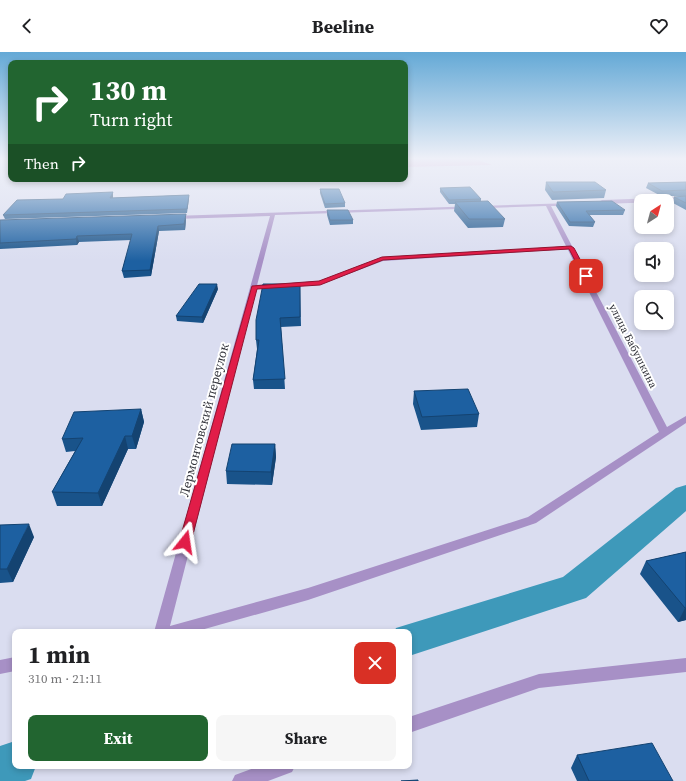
<!DOCTYPE html>
<html lang="en">
<head>
<meta charset="utf-8">
<style>
	:root { --surface:#fff; --page:#f6f6f6; --text:#202124; --muted:#757577; --accent:#226530 }
	body { margin:0; font-family:"Source Serif 4",serif; background:var(--page); color:var(--text); height:100vh; display:flex; flex-direction:column; font-size:15px; white-space:nowrap }
	* { box-sizing:border-box; margin:0 }
	p { font-size:13px; color:var(--muted) }
	.icon { flex:none; width:22px; height:22px; fill:none; stroke:currentColor; stroke-width:2; stroke-linecap:round; stroke-linejoin:round }
	.map { position:relative; flex:1; overflow:hidden }
	.side { position:absolute; left:12px; top:577px; width:400px; height:140px; display:flex; flex-direction:column; background:var(--surface); border-radius:8px; box-shadow:0 2px 6px #0003 }
	.side>* { flex:none }
	.banner { position:absolute; left:8px; top:8px; width:400px; height:122px; border-radius:8px; box-shadow:0 2px 6px #0003; background:#226530; color:#fff; overflow:hidden }
	.needle { width:26px; rotate:36deg }
	.fabs { position:absolute; left:634px; top:142px; display:grid; gap:8px }
	.fabs a { display:grid; place-items:center; width:40px; height:40px; border-radius:8px; background:var(--surface); box-shadow:0 2px 6px #0003; font-size:20px }
	.pin { position:absolute; display:grid; place-items:center; width:34px; height:34px; color:#fff; margin:-17px; border-radius:8px; box-shadow:0 2px 6px #0006 }
	.me { position:absolute; width:44px; margin:-22px; rotate:15deg; stroke-linejoin:round; filter:drop-shadow(0 0 3px #0008) }
	.turn { display:flex; align-items:center; gap:14px; height:84px; padding:0 16px; font-size:18px }
	.turn .icon { width:52px; height:52px; stroke-width:2.5 }
	.turn b { display:block; font-size:28px; line-height:34px }
	.then { display:flex; align-items:center; height:38px; padding:0 16px; background:#0003; gap:8px; font-size:15px }
	.round { display:grid; place-items:center; flex:none; width:42px; height:42px; border-radius:8px; background:var(--page) }
	.head { display:flex; align-items:center; justify-content:space-between; height:68px; padding:0 16px }
	h1 { font-size:24px; font-weight:700; line-height:30px }
	.primary-button { display:flex; gap:8px; margin-top:auto; padding:8px 16px }
	.primary-button a { flex:1; height:46px; border-radius:8px; background:var(--accent); color:#fff; font-size:16px; font-weight:700; line-height:46px; text-align:center }
	.primary-button a+a { background:var(--page); color:var(--text) }
	header { display:flex; justify-content:space-between; align-items:center; height:52px; padding:0 16px; background:var(--surface); font-size:18px; font-weight:700 }
	.map>svg:first-child { display:block }
	.green { fill:#d69dd1 }
	.lines { fill:none; stroke-linecap:round; stroke-linejoin:round }
	.canal { fill:#3e99ba; fill-rule:evenodd }
	.lane { fill:#a790c6; fill-rule:evenodd }
	.street { fill:#a790c6; fill-rule:evenodd }
	.wall { fill:#19538a }
	.shaded-wall { fill:#144371 }
	.building { fill:#1d60a1; stroke:#144371 }
	.route { fill:#e11d48; stroke:#92132f }
	.labels { text-anchor:middle; dominant-baseline:central; stroke-width:4; stroke-linejoin:round; paint-order:stroke }
	.far-street-label { font-size:11px; fill:#32333b; stroke:#fff }
	.street-label { font-size:13px; fill:#32333b; stroke:#fff }
</style>
</head>
<body>
<header><svg class="icon" aria-label="back" viewBox="0 0 24 24"><path d="M15 5l-7 7 7 7"/></svg>Beeline<svg class="icon" aria-label="heart" viewBox="0 0 24 24"><path d="M12 20l-8-8c-3-5 5-10 8-4 3-6 11-1 8 4z"/></svg></header>
<div class="map">
<svg width="686" height="729" viewBox="0 0 686 729">
	<rect width="100%" height="100%" fill="#daddf0"/>
	<path class="green" d="M405,107H475L492,113L405,115Z"/>
	<g class="lines">
		<path class="canal" d="M686,433V459L586,546L409,604V580H394L396,576L409,572L563,525L676,436Z
			M15,689V714H36L31,727L25,729H0V694Z"/>
		<path class="lane" d="M571,194L574,196L573,197L383,209L322,232L290,235L287,233L290,231L319,229L382,205Z
			M275,232L277,233V235L254,237L251,235L254,233Z"/>
		<path class="street" d="M686,145V149L602,152L599,150L602,148Z
			M572,151L573,152L570,154H551L667,375L686,364V371L536,471L308,548L194,580H154L270,164L174,167L172,166V164ZM546,154L659,380L528,465L308,536L170,574L275,163Z
			M15,605V619L0,622V608Z
			M686,606V620L539,636L409,681V665L539,622Z
			M259,714H295L292,720L268,729H232L235,723Z"/>
	</g>
	<path class="wall" d="M546,130L606,138L604,146L552,148L545,138Z
		M686,130V144H661L646,136L648,131Z
		M440,136L481,147V149L505,167L503,175L468,176L454,159L455,152H449L440,140Z
		M320,137L345,151V155L325,156L320,141Z
		M113,140V146L189,143V147L187,161L5,167L3,163L63,147Z
		M686,144V158L673,151L674,145Z
		M557,150L625,158L623,163H589L595,170L593,175L569,174L556,154Z
		M327,158L353,168V172L330,173L327,163Z
		M0,168H186L185,178L159,179L151,224L124,226L122,219L131,188L79,190L77,193L0,197Z
		M300,232L301,274L281,275L285,337H254L253,328L257,297L256,288Z
		M218,237L203,271L177,269L176,264Z
		M414,339L479,362L477,375L421,378L413,352Z
		M141,357L144,370L136,397H128L102,454H57L52,440L75,399L66,400L62,387Z
		M275,392L276,405L272,433L227,432L226,419Z
		M0,473L34,485L13,530L0,531Z
		M686,500V568L678,570L640,522L646,509Z
		M577,703L673,729H577L571,716Z"/>
	<path class="shaded-wall" d="M113,140V144L111,150L110,146Z
		M186,162V168L185,178L184,172Z
		M158,174L159,179L151,224L150,218Z
		M77,184L79,190L77,193L76,187Z
		M217,232L218,237L203,271L202,265Z
		M141,357L144,370L136,397L132,384Z
		M125,384L128,397L102,454L98,441Z
		M275,392L276,405L272,433L271,420Z
		M29,472L34,485L13,530L7,517Z
		M685,556H686V568L678,570Z"/>
	<path class="building" d="M546,130H595L606,138L553,140Z
		M686,130V138L662,139L648,131Z
		M470,135L481,147L449,148L440,136Z
		M320,137H339L345,151L325,152Z
		M113,140L110,146L189,143L187,157L3,163L17,148L63,147L66,142Z
		M686,144V151L674,145Z
		M488,149L505,167H469L455,150Z
		M612,149L625,158L586,159L595,170H570L557,150Z
		M327,158H348L353,168H330Z
		M186,162L184,172L158,174L150,218L122,219L132,182L77,184L76,187L0,191V168Z
		M199,232H217L202,265L176,264Z
		M263,232H300V265L280,266L285,327L253,328L259,288H256V268Z
		M468,337L479,362L422,365L414,339Z
		M141,357L132,384H125L98,441L52,440L83,386L62,387L74,360Z
		M232,392H275L271,420L226,419Z
		M29,472L7,517H0V473Z
		M686,500V556H685L646,509Z
		M652,691L673,729H589L577,703Z
		M418,728V729H401Z"/>
	<linearGradient id="sky" x2="0" y2="1"><stop stop-color="#64a9d6"/><stop offset="0.51" stop-color="#eef0f8"/><stop offset="1" stop-color="#eef0f8" stop-opacity="0"/></linearGradient>
	<rect width="686" height="209" fill="url(#sky)"/>
	<path class="route" d="M571,194L574,196L589,224L588,226L583,224L569,197L383,208L320,233L257,237L191,490L189,493L185,494L181,493L179,490L252,234L319,229L382,205Z"/>
	<g class="labels">
		<g class="far-street-label">
			<text transform="translate(633 294) rotate(63)">улица Бабушкина</text>
		</g>
		<g class="street-label">
			<text transform="translate(204 368) rotate(-75)">Лермонтовский переулок</text>
		</g>
	</g>
</svg>
<div class="fabs">
<a><svg class="needle" viewBox="-14 -14 28 28"><path d="M0-13l5 13h-10z" fill="#e53935"/><path d="M0 13l5-13h-10z" fill="#757577"/></svg></a>
<a><svg class="icon" aria-label="sound" viewBox="0 0 24 24"><path d="M4 9h4l5-4v14l-5-4H4zM17 9q2 3 0 6"/></svg></a>
<a><svg class="icon" aria-label="search" viewBox="0 0 24 24"><circle cx="10" cy="10" r="6"/><path d="M15 15l6 6"/></svg></a>
</div>
<div class="pin" style="left:586px;top:224px;background:#d93025"><svg class="icon" aria-label="arrive" viewBox="0 0 24 24"><path d="M6 21V4h12l-3 4 3 4H6"/></svg></div>
<svg class="me" style="left:185px;top:490px" viewBox="-20 -20 40 40"><path d="M0-17L14 15 0 8-14 15z" fill="#e11d48" stroke="#fff" stroke-width="4"/></svg>
<div class="banner">
<div class="turn"><svg class="icon" aria-label="right" viewBox="0 0 24 24"><path d="M7 20v-9h11M14 6l5 5-5 5"/></svg><div><b>130 m</b>Turn right</div></div>
<div class="then">Then<svg class="icon" aria-label="right" viewBox="0 0 24 24"><path d="M7 20v-9h11M14 6l5 5-5 5"/></svg></div>
</div>
<section class="side">
<div class="head"><div><h1>1 min</h1><p>310 m · 21:11</p></div><a class="round" style="background:#d93025;color:#fff"><svg class="icon" aria-label="close" viewBox="0 0 24 24"><path d="M6 6l12 12M18 6L6 18"/></svg></a></div>
<div class="primary-button"><a>Exit</a><a>Share</a></div>
</section>
</div>
</body>
</html>
